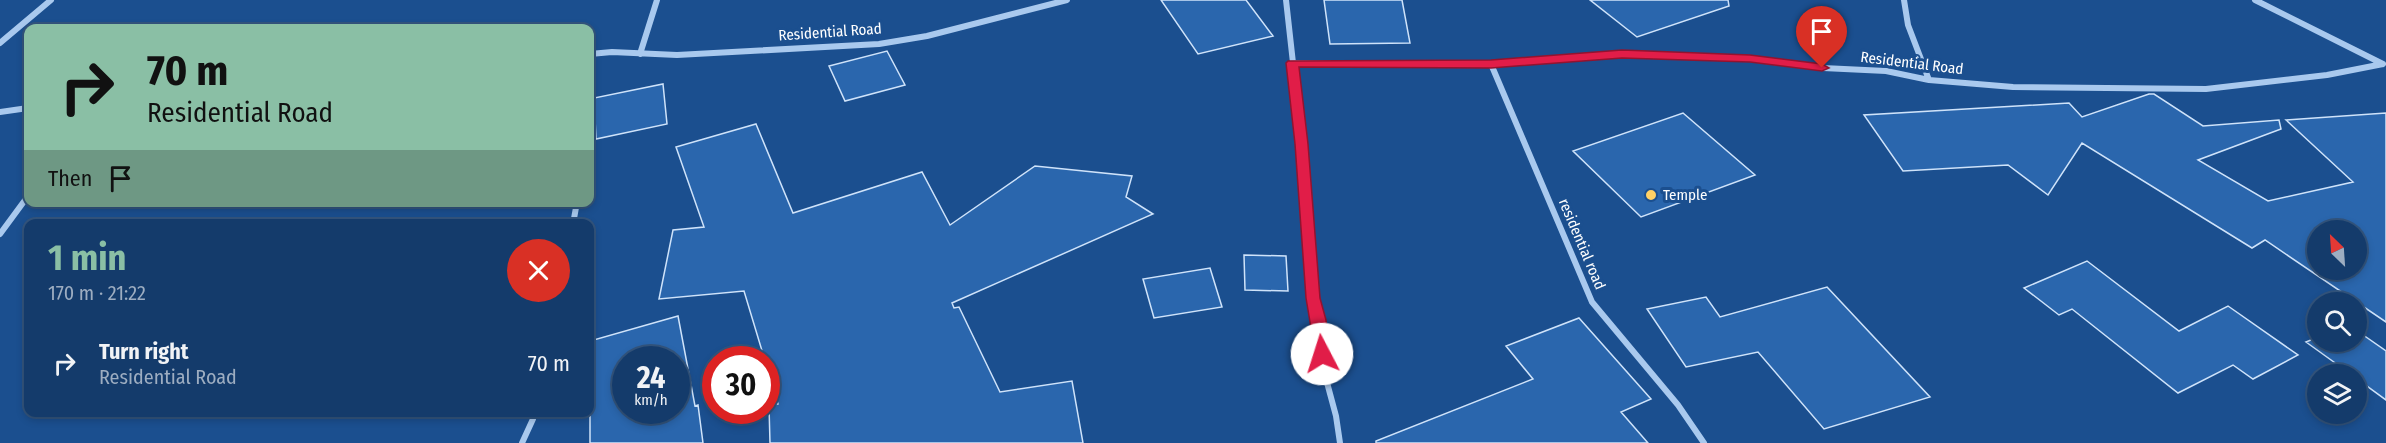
<!DOCTYPE html>
<html lang="en">
<head>
<meta charset="utf-8">
<style>
	:root { --surface:#143b6b; --page:#1d4271; --text:#f1f3f6; --muted:#9dadc1; --line:#33557e; --accent:#8abfa5 }
	body { margin:0; font-family:"Fira Sans Condensed",sans-serif; background:var(--page); color:var(--text); height:100vh; display:flex; flex-direction:column; font-size:22px; white-space:nowrap }
	* { box-sizing:border-box; margin:0 }
	p { font-size:20px; color:var(--muted) }
	.icon { flex:none; width:33px; height:33px; fill:none; stroke:currentColor; stroke-width:2; stroke-linecap:round; stroke-linejoin:round }
	.map { position:relative; flex:1; overflow:hidden }
	.sheet { position:absolute; left:24px; top:219px; width:570px; height:198px; display:flex; flex-direction:column; background:var(--surface); border-radius:12px; box-shadow:0 3px 9px #0003,0 0 0 2px var(--line) }
	.sheet>* { flex:none }
	.hud { position:absolute; left:24px; top:24px; width:570px; height:183px; border-radius:12px; box-shadow:0 3px 9px #0003,0 0 0 2px var(--line); background:#8abfa5; color:#111; overflow:hidden }
	.needle { width:39px; rotate:335deg }
	.fabs { position:absolute; left:2307px; top:220px; display:grid; gap:12px }
	.fabs a { display:grid; place-items:center; width:60px; height:60px; border-radius:50%; background:var(--surface); box-shadow:0 3px 9px #0003,0 0 0 2px var(--line); font-size:30px }
	.speed { position:absolute; left:612px; top:346px; display:flex; gap:12px; font-size:30px; font-weight:700; text-align:center }
	.speed>* { display:grid; place-content:center; width:78px; height:78px; border-radius:50%; background:var(--surface); box-shadow:0 3px 9px #0003,0 0 0 2px var(--line); line-height:1 }
	.speed small { font-size:15px; font-weight:400 }
	.speed .limit { border:9px solid #d22; background:#fff; color:#111 }
	.pin { position:absolute; display:grid; place-items:center; width:51px; height:51px; color:#fff; margin:-62px -26px; border-radius:50% 50% 50% 0; rotate:-45deg; box-shadow:0 0 6px #0007 }
	.pin .icon { rotate:45deg }
	.me { position:absolute; width:66px; margin:-33px; rotate:355deg; stroke-linejoin:round; filter:drop-shadow(0 0 4px #0008) }
	.turn { display:flex; align-items:center; gap:21px; height:126px; padding:0 24px; font-size:27px }
	.turn .icon { width:78px; height:78px; stroke-width:2.5 }
	.turn b { display:block; font-size:42px; line-height:51px }
	.then { display:flex; align-items:center; height:57px; padding:0 24px; background:#0003; gap:12px; font-size:22px }
	.round { display:grid; place-items:center; flex:none; width:63px; height:63px; border-radius:32px; background:var(--page) }
	.summary { display:flex; align-items:center; justify-content:space-between; height:102px; padding:0 24px }
	h1 { font-size:36px; font-weight:700; line-height:45px; color:var(--accent) }
	ul { padding:0; list-style:none }
	li { display:flex; align-items:center; gap:18px; height:84px; padding:0 24px }
	li div { flex:1 }
	li b { display:block; font-size:22px }
	li em { font-style:normal }
	.map>svg:first-child { display:block }
	.building { fill:#2a66ad; stroke:#cfe3fa; stroke-width:1.5; fill-rule:evenodd }
	.lines { fill:none; stroke-linecap:round; stroke-linejoin:round }
	.street { stroke:#a9c9ee; stroke-width:6 }
	.route { fill:#e11d48; stroke:#92132f; stroke-width:1.5 }
	.poi-dot { fill:#ffd166; stroke:#1b4f8f; stroke-width:2 }
	.labels { text-anchor:middle; dominant-baseline:central; stroke-width:6; stroke-linejoin:round; paint-order:stroke }
	.street-label { font-size:15px; fill:#fff; stroke:#1b4f8f }
	.poi-label { font-size:15px; fill:#fff; stroke:#1b4f8f; text-anchor:start }
</style>
</head>
<body>
<div class="map">
<svg width="2386" height="443" viewBox="0 0 2386 443">
	<rect width="100%" height="100%" fill="#1b4f8f"/>
	<path class="building" d="M1161,0H1246L1273,36L1198,54Z
		M1324,0H1402L1410,43L1330,44Z
		M1590,0H1728L1729,6L1637,37Z
		M887,51L905,85L845,101L829,66Z
		M663,84L667,124L596,139L594,98Z
		M2149,94H2154L2203,126L2279,120L2281,129L2198,160L2268,201L2353,182L2286,120L2386,113V322L2265,240L2252,248L2082,143L2048,195L2008,165L1903,171L1864,115L2069,103L2082,117ZM2318,231H2356V270H2318Z
		M1683,113L1755,175L1641,217L1573,151Z
		M756,124L793,213L922,172L950,225L1035,166L1132,176L1126,197L1153,214L952,303L954,308L959,307L1000,392L1072,381L1083,443H770L769,406L778,404L744,291L659,299L673,230L704,227L676,147Z
		M1244,255L1286,256L1288,291L1245,290Z
		M2087,261L2179,331L2228,306L2298,355L2253,379L2233,365L2178,393L2072,309L2059,315L2024,288Z
		M1210,268L1222,307L1154,318L1143,279Z
		M1827,287L1930,397L1824,429L1758,352L1686,367L1647,309L1706,297L1720,317Z
		M678,316L695,406L698,405L703,443H590V341ZM626,360H676V411H626Z
		M1579,318L1651,399L1621,412L1648,443H1376V441L1533,379L1506,346Z
		M2356,330L2386,351V400L2356,378V375H2352L2306,342L2318,337V342H2356Z"/>
	<g class="lines">
		<path class="street" d="M1286,0L1302,144L1313,298L1322,364L1336,416L1340,443
			M1904,0L1908,25L1929,80
			M2255,0L2383,64
			M0,43L51,0
			M590,54L612,52L677,55L879,44L927,36L1067,0
			M640,54L657,0
			M1292,63L1491,64L1622,54L1664,55L1750,59L1823,68L1886,71L1929,80L2013,87L2206,89L2327,75L2383,64
			M1491,64L1592,302L1678,405L1704,443
			M0,112L28,108
			M573,224L577,202
			M0,234L28,196
			M522,443L533,419V412"/>
	</g>
	<path class="route" d="M1622,50L1750,55L1822,64L1829,68L1822,71L1750,62L1622,58L1491,68L1299,67L1308,144L1320,298L1326,320L1329,354L1327,358H1316L1306,298L1295,144L1286,63L1288,61L1491,60Z"/>
	<circle class="poi-dot" cx="1651" cy="195" r="6"/>
	<g class="labels">
		<g class="street-label">
			<text transform="translate(830 32) rotate(-4)">Residential Road</text>
			<text transform="translate(1912 63) rotate(7)">Residential Road</text>
			<text transform="translate(1582 244) rotate(67)">residential road</text>
		</g>
		<g class="poi-label">
			<text x="1663" y="195">Temple</text>
		</g>
	</g>
</svg>
<div class="fabs">
<a><svg class="needle" viewBox="-14 -14 28 28"><path d="M0-13l5 13h-10z" fill="#e53935"/><path d="M0 13l5-13h-10z" fill="#9dadc1"/></svg></a>
<a><svg class="icon" aria-label="search" viewBox="0 0 24 24"><circle cx="10" cy="10" r="6"/><path d="M15 15l6 6"/></svg></a>
<a><svg class="icon" aria-label="layers" viewBox="0 0 24 24"><path d="M12 4l9 5-9 5-9-5zM3 14l9 5 9-5"/></svg></a>
</div>
<div class="speed"><div>24<small>km/h</small></div><div class="limit">30</div></div>
<div class="pin" style="left:1822px;top:68px;background:#d93025"><svg class="icon" aria-label="arrive" viewBox="0 0 24 24"><path d="M6 21V4h12l-3 4 3 4H6"/></svg></div>
<svg class="me" style="left:1322px;top:354px" viewBox="-20 -20 40 40"><circle r="19" fill="#fff"/><path d="M0-13L10 11 0 6-10 11z" fill="#e11d48"/></svg>
<div class="hud">
<div class="turn"><svg class="icon" aria-label="right" viewBox="0 0 24 24"><path d="M7 20v-9h11M14 6l5 5-5 5"/></svg><div><b>70 m</b>Residential Road</div></div>
<div class="then">Then<svg class="icon" aria-label="arrive" viewBox="0 0 24 24"><path d="M6 21V4h12l-3 4 3 4H6"/></svg></div>
</div>
<section class="sheet">
<div class="summary"><div><h1>1 min</h1><p>170 m · 21:22</p></div><a class="round" style="background:#d93025;color:#fff"><svg class="icon" aria-label="close" viewBox="0 0 24 24"><path d="M6 6l12 12M18 6L6 18"/></svg></a></div>
<ul>
<li><svg class="icon" aria-label="right" viewBox="0 0 24 24"><path d="M7 20v-9h11M14 6l5 5-5 5"/></svg><div><b>Turn right</b><p>Residential Road</p></div><em>70 m</em></li>
</ul>
</section>
</div>
</body>
</html>
